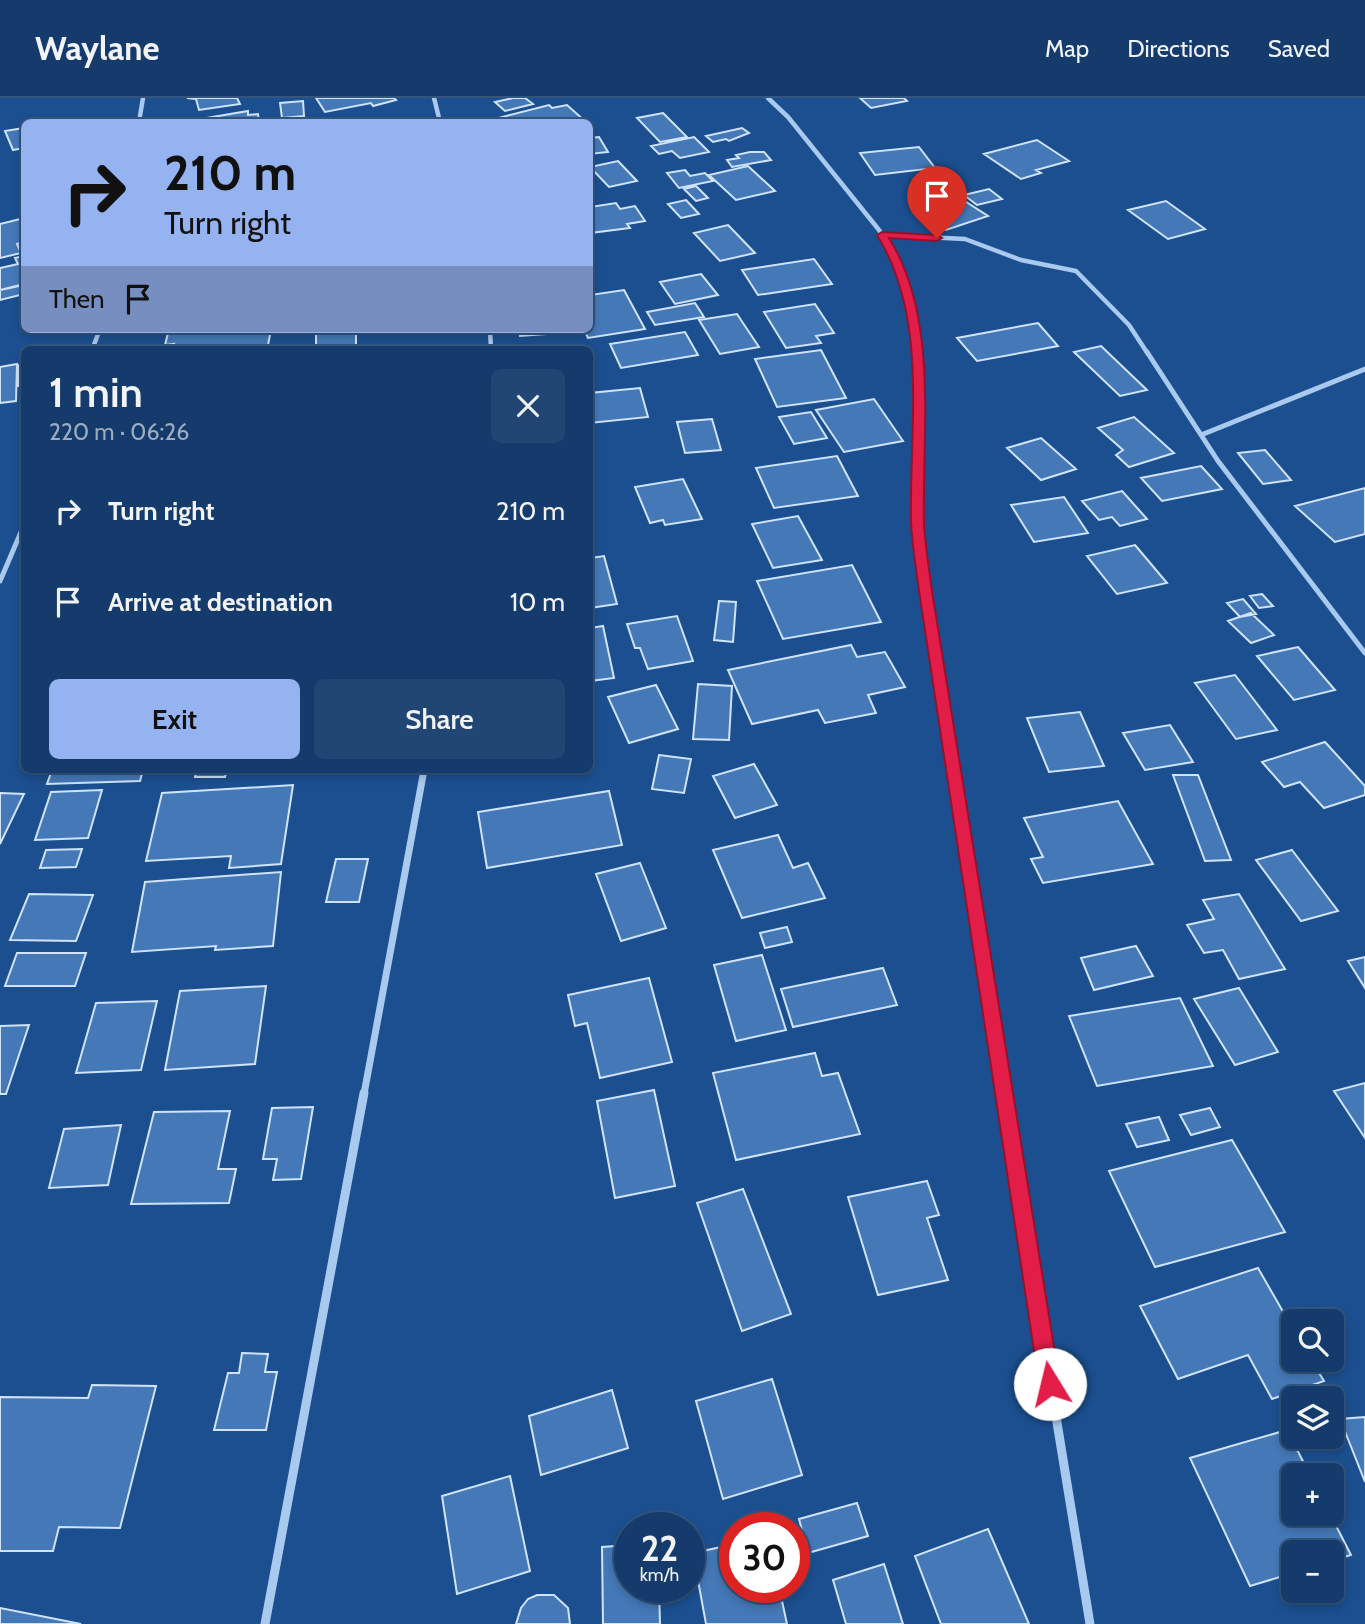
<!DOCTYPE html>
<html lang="en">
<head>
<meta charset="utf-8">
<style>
	:root { --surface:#143b6b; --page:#214673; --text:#f1f3f6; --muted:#9dadc1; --line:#33557e; --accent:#95b2f1 }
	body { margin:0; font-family:Cabin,sans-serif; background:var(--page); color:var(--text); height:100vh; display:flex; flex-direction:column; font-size:26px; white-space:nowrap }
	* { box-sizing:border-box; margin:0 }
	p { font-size:23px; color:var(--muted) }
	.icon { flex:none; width:38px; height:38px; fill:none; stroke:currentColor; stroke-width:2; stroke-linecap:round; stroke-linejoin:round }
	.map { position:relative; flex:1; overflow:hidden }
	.panel { position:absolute; left:21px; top:248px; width:572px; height:427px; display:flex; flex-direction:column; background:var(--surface); border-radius:10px; box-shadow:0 4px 10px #0003,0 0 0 2px var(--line) }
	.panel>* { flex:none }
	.hud { position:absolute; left:21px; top:21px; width:572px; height:214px; border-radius:10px; box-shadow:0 4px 10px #0003,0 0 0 2px var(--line); background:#95b2f1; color:#111; overflow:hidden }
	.fabs { position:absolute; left:1281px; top:1211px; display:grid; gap:14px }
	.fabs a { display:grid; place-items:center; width:63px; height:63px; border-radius:10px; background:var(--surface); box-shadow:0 4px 10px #0003,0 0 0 2px var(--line); font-size:35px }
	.speed { position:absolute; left:614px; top:1414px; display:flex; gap:14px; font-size:35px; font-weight:700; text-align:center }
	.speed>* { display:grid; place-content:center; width:91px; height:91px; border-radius:50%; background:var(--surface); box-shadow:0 4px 10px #0003,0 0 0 2px var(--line); line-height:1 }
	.speed small { font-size:18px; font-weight:400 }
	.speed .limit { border:10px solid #d22; background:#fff; color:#111 }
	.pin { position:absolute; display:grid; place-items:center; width:60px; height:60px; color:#fff; margin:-72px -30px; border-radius:50% 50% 50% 0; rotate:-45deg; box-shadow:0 0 7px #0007 }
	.pin .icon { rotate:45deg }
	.me { position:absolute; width:77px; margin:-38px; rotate:351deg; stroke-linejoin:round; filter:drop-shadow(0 0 5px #0008) }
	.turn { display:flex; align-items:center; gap:24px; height:147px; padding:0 28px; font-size:32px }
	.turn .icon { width:91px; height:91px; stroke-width:2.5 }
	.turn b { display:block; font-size:49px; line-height:60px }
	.then { display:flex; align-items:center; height:66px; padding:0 28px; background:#0003; gap:14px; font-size:26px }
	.round { display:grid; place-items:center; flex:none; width:74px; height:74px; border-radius:10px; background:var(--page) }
	.summary { display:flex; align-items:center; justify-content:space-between; height:119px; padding:0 28px }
	h1 { font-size:42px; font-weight:600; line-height:52px }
	.button { display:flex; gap:14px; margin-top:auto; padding:14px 28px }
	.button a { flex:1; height:80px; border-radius:10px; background:var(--accent); color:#111; font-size:28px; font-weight:600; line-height:80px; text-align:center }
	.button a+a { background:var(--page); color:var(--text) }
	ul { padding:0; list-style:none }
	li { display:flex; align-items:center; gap:21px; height:91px; padding:0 28px }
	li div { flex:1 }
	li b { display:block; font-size:26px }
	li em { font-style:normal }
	header { display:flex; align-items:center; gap:42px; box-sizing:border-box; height:98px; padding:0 35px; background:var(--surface); border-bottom:2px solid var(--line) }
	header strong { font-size:33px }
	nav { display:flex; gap:38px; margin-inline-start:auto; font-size:24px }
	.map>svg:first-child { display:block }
	.building { fill:#4478b7; stroke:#cfe3fa; stroke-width:2 }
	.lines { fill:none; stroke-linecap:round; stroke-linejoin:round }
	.street-far3 { stroke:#a9c9ee; stroke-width:4.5 }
	.street-far2 { stroke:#a9c9ee; stroke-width:5 }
	.street-far1 { stroke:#a9c9ee; stroke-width:7 }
	.street { stroke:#a9c9ee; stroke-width:9 }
	.route { fill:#e11d48; stroke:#92132f; stroke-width:2 }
</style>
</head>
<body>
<header>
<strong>Waylane</strong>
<nav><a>Map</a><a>Directions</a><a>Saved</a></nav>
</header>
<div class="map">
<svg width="1365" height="1526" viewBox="0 0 1365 1526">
	<rect width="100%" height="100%" fill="#1b4f8f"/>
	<path class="building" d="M187,0H237L240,6L199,12L196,1Z
		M316,0H394L396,2L373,8L371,5L325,14Z
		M513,0H525L533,6L505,13L495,4Z
		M860,0H904L907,3L871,10Z
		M303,3L304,18L282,20L280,5Z
		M549,7L552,10L567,7L586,24H483Z
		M248,13V17L258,16L259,24H183Z
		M663,15L687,39L660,44L637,20Z
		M24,30V50L13,52L5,33Z
		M742,30L749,35L729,43L726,41L713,44L706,38Z
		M599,39L608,54L590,56V40Z
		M694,39L709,54L680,60L672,53L659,56L651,48Z
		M1037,42L1069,63L1036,72L1041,75L1021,81L984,56Z
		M919,49L935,70L875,77L860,55Z
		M750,54H764L771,62L732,69L727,62L739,60L736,57Z
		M618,63L637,83L609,89L590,69Z
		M748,68L775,93L736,102L709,77Z
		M685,72L690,78L705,75L713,83L679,90L667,75Z
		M696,88L708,100L696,103L684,91Z
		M989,91L1002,101L977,107L964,97Z
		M960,100L988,118L946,132L917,113Z
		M686,102L699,116L681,120L668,106Z
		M1166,103L1205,131L1168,141L1128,112Z
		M616,105L620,111L635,108L645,123L627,126L630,130L590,135V109Z
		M24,120V144L17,146L21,155L0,160V126Z
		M728,127L755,155L720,163L694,135Z
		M24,158V186L0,192V170L18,166L15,160Z
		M814,161L832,186L758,197L742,172Z
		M701,176L718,197L675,206L660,184Z
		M24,187V196L0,202V192Z
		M624,192L645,231L588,240L584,231H590V197Z
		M695,205L704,219L655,227L647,214Z
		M815,206L834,235L816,238L821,245L786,250L764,214Z
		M737,216L759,249L720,256L699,222Z
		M1038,225L1058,248L977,263L957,240Z
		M169,231H218L217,235L271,232L267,252H160L173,251L174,246L165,247Z
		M316,231H356V252H316Z
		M519,231H546V236L520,238Z
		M685,234L698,257L621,270L610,246Z
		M1101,248L1147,292L1120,298L1074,254Z
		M821,252L846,300L777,309L755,261Z
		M17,266L16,303L0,305V269Z
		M24,266V287L18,288L19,267Z
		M640,290L648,319L590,325V295Z
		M874,301L903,343L844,354L816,312Z
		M811,314L827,340L794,346L779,319Z
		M1134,319L1174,355L1129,369L1116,357L1123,352L1098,330Z
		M712,321L721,352L685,355L677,324Z
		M1041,340L1076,371L1041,382L1007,350Z
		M1265,352L1291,382L1263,386L1238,355Z
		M837,358L858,398L774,410L756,370Z
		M1201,368L1222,391L1162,403L1141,380Z
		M683,381L702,421L665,427L663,422L650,425L635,389Z
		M1365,390V436L1335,444L1295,408Z
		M1122,393L1147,421L1120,428L1112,419L1099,422L1082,403Z
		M1064,399L1088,435L1034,444L1011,407Z
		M798,418L822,462L773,470L752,426Z
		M1135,447L1167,485L1117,496L1087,458Z
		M604,458L617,506L590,510V460Z
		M852,467L881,524L783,541L757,483Z
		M1262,496L1273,508L1259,510L1250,498Z
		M1243,501L1256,516L1240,519L1227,505Z
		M719,503L736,504L733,544L714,542Z
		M1251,515L1274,537L1251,545L1228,523Z
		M677,518L693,563L648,571L640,550H635L627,526Z
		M603,528L614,580L590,583V530Z
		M851,547L857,559L885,554L905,589L868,597L876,615L825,625L818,612L752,626L728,572Z
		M1298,549L1335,592L1294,602L1257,558Z
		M1235,577L1277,632L1236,641L1195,585Z
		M698,586L732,588L729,642L693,641Z
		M656,587L678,631L629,645L608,599Z
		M1080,614L1104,668L1049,674L1027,620Z
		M1170,627L1193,664L1145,672L1123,635Z
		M1325,644L1365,688V697L1324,710L1300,684L1284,689L1262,664Z
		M659,657L691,661L684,695L652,691Z
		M754,666L777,707L735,720L713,678Z
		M52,672H143L140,683L47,686Z
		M197,672H227L225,679H195Z
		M1173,677H1198L1231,762L1205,763Z
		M293,687L281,766L229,770L231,758L146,763L162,695Z
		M102,692L88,740L35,742L51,694Z
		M609,693L622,747L487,770L478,714Z
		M0,695L24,696L0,746Z
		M1118,703L1153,766L1043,785L1031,761L1043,759L1024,720Z
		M778,737L793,770L808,765L825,800L742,820L713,752Z
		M82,751L76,769L40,770L46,752Z
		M1292,752L1338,813L1301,823L1256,762Z
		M336,761H368L359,804H326Z
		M640,765L666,830L621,843L596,776Z
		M281,774L273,848L215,852L216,848L132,854L145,784Z
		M29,796L93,797L76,843L10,842Z
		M1239,796L1285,871L1239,881L1223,852L1204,855L1187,827L1214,821L1203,802Z
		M787,829L792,844L765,850L760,835Z
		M1136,848L1153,878L1094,892L1081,860Z
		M17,855H86L75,888H5Z
		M762,857L786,932L736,943L714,867Z
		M1365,859V890L1348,863Z
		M883,870L897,907L793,929L781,891Z
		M649,880L672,964L600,980L587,925L575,928L568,897Z
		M266,888L255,966L165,972L180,893Z
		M1239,890L1278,954L1235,967L1194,901Z
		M1180,900L1213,968L1097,988L1069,918Z
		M157,903L141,972L76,975L96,905Z
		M29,927L6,996H0V928Z
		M815,955L822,978L838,975L860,1036L736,1062L713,975Z
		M1365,985V1040L1334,993Z
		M654,992L675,1088L615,1100L597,1003Z
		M313,1009L301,1081L273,1082L277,1061H263L272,1010Z
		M1210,1010L1220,1029L1191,1037L1180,1017Z
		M230,1013L218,1071H236L229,1105L131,1106L154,1014Z
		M1159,1019L1169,1042L1137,1049L1126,1026Z
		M121,1027L108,1087L49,1090L64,1031Z
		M1232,1042L1285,1134L1155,1169L1109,1073Z
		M927,1083L939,1117L927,1120L948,1182L878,1197L848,1099Z
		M743,1091L791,1216L742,1233L697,1105Z
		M1258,1170L1293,1231V1262H1311L1324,1283L1272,1301L1248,1257L1178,1281L1140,1208Z
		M242,1255L268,1256L265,1274H277L266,1332H214L228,1275H239Z
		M772,1281L802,1377L723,1401L696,1303Z
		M92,1287L156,1288L120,1430L59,1429L53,1453H0V1299L88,1300Z
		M612,1292L628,1350L541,1377L529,1318Z
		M1365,1319V1384L1340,1321Z
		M1287,1332L1310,1377H1293V1416H1330L1351,1457L1332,1463V1454H1293V1475L1250,1488L1190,1360Z
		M510,1378L530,1473L457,1496L442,1398Z
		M857,1405L868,1438L808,1455L799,1421Z
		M988,1431L1029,1526H941L915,1458Z
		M735,1446V1489H779L787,1526H706L693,1455Z
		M630,1447V1489H659L660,1526H603L602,1449Z
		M884,1466L903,1526H846L833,1482Z
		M537,1497H554L568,1510L570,1526H516L521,1510L528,1501Z
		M0,1510L81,1526H0Z"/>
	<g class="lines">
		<path class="street-far3" d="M434,0L440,24
			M768,0L788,19L879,132L898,163L911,208L916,256
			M139,24L143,0
			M882,137L965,141L1021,162L1076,173L1129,227L1148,256
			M490,231L491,252
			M92,252L100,231"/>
		<path class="street-far2" d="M916,254L918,427L939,581
			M1147,254L1218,363L1365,555
			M1201,337L1365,271
			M0,483L24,427"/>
		<path class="street-far1" d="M938,579L1003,996
			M364,996L424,672"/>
		<path class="street" d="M1003,995L1090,1526
			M265,1526L364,995"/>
	</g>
	<path class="route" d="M882,134L937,137L942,140L937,143L889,140C939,220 922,333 924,424C925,447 929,470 932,493L1060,1286L1057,1294L1050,1297L1042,1294L1039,1286L919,493C916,470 912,447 911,424C909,329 929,221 877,137Z"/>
</svg>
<div class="fabs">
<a><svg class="icon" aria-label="search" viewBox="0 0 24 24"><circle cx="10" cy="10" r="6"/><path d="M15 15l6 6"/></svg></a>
<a><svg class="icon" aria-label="layers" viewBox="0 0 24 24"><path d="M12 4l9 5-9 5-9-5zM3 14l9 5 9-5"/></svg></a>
<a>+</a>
<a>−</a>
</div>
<div class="speed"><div>22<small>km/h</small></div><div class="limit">30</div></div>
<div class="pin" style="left:937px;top:140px;background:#d93025"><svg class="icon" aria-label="arrive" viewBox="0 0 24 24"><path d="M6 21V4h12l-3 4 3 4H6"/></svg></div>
<svg class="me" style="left:1050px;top:1286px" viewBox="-20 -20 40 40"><circle r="19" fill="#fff"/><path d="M0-13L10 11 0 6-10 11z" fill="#e11d48"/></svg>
<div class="hud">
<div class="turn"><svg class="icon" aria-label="right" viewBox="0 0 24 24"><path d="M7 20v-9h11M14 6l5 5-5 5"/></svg><div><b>210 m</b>Turn right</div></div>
<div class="then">Then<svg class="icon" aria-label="arrive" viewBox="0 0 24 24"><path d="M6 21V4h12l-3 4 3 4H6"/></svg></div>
</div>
<section class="panel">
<div class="summary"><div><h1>1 min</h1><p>220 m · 06:26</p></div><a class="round"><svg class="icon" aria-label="close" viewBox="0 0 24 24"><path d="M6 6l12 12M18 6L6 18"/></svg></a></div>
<ul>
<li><svg class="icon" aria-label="right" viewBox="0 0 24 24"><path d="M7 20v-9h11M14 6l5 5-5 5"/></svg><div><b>Turn right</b></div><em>210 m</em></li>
<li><svg class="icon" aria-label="arrive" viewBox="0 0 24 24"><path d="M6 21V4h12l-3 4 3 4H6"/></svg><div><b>Arrive at destination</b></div><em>10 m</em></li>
</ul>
<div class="button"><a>Exit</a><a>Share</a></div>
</section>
</div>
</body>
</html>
